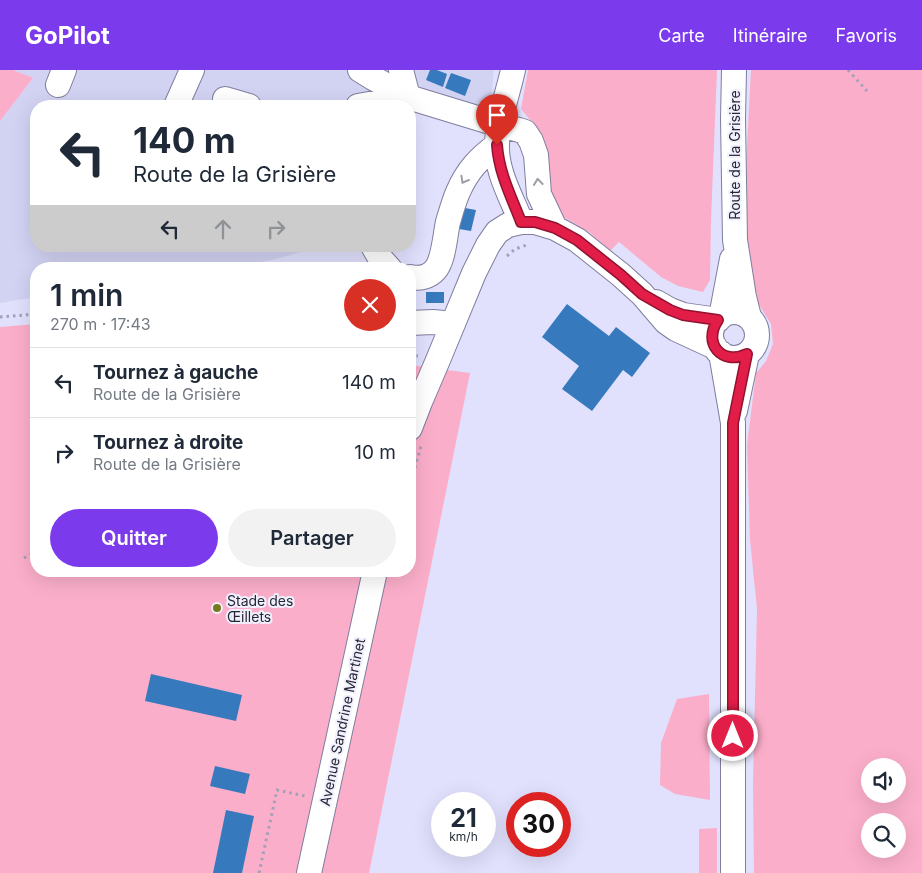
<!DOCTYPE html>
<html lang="fr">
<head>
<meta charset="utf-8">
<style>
	:root { --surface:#fff; --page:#f2f2f3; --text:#1f2937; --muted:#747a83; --line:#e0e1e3; --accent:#7c3aed }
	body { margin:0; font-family:Inter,sans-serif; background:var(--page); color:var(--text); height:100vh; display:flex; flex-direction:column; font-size:19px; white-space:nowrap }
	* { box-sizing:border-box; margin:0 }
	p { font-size:16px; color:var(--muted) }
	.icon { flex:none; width:28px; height:28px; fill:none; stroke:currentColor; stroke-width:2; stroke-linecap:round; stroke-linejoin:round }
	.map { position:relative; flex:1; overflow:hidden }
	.side { position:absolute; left:30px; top:192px; width:386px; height:315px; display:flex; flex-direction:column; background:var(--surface); border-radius:20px; box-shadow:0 5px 20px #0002 }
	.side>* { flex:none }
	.banner { position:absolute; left:30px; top:30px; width:386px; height:152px; border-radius:20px; box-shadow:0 5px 20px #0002; background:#fff; color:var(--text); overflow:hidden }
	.tools { position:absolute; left:861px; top:688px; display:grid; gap:10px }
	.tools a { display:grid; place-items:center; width:45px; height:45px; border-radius:50%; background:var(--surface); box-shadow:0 5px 20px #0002; font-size:25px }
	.speed { position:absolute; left:431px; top:722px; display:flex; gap:10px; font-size:25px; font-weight:700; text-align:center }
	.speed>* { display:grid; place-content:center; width:65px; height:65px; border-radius:50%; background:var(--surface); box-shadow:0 5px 20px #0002; line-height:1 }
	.speed small { font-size:12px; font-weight:400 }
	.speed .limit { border:8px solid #d22; background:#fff; color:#111 }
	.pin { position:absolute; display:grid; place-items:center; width:42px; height:42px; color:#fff; margin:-51px -21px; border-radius:50% 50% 50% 0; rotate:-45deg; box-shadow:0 0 5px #0007 }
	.pin .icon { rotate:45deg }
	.me { position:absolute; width:55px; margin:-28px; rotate:0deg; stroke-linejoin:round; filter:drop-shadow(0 0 4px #0008) }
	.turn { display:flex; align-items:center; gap:18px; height:105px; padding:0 20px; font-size:22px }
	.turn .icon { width:65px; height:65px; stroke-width:2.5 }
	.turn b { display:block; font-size:35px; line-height:42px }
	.lanes { display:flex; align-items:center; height:48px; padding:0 20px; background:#0003; justify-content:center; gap:25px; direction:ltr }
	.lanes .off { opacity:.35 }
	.round { display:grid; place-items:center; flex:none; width:52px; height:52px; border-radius:26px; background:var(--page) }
	.head { display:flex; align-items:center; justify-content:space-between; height:85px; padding:0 20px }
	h1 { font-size:30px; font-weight:600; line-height:38px }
	.action { display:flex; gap:10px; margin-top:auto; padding:10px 20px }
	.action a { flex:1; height:58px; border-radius:30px; background:var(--accent); color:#fff; font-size:20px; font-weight:600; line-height:58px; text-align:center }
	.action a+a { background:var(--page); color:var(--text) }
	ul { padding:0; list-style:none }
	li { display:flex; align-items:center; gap:15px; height:70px; padding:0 20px; border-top:1px solid var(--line) }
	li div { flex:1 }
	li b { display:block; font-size:19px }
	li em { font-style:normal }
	header { display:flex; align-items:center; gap:30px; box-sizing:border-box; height:70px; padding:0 25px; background:var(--accent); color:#fff }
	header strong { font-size:24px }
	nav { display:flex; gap:28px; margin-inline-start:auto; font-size:18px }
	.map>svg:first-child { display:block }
	.built { fill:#d2d2f3 }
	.green { fill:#fbaeca; fill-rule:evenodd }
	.building { fill:#367abd }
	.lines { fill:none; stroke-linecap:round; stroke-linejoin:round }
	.minor-casing { stroke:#7f7e9e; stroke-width:26 }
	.path { stroke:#a0a0b8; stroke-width:3; stroke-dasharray:2.5 4; stroke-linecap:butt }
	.minor { stroke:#fff; stroke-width:24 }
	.oneway { stroke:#9e9ea4 }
	.route-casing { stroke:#92132f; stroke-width:12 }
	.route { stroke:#e11d48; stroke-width:9 }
	.poi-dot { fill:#777921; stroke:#f0f0fe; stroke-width:2 }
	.labels { text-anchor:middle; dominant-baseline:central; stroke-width:4; stroke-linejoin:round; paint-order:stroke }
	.street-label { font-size:14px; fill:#272734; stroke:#f0f0fe }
	.poi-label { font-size:14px; fill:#272734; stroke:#f0f0fe; text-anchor:start }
</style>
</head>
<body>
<header>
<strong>GoPilot</strong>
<nav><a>Carte</a><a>Itinéraire</a><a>Favoris</a></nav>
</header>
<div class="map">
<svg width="922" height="803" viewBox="0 0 922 803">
	<rect width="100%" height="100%" fill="#e1e1fe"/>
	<path class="built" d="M13,0H494L491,28L469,37L36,36V176H300L301,182L272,190L216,199H36V227L0,233V51L33,8Z"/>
	<path class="green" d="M0,0H13L33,8L0,51Z
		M528,0H717L711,150L710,210L703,222L678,216L661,207L619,172L610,181L590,163L562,146L551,129L547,83L537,58L521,39Z
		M751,0H922V803H754L753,714L757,539L750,470L747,375L756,303L766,291L773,274L771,254L755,228L746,176L747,76ZM870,696H898V724H870ZM870,751H898V779H870Z
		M36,254V501H410V295L470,303L369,803H0V257Z
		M709,624L710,730L675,724L660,715L661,673L677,629Z
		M717,758V803H699V759Z"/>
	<path class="building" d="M430,0H437L447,4L443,17L426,10Z
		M451,3L471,10L465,26L445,18Z
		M465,138L476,140L471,161L459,159Z
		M426,222H444V233H426Z
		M567,234L609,266L616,257L650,283L632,307L623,300L592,341L562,319L579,296L542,267Z
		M151,604L242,625L236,651L145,631Z
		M215,696L250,704L245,724L210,716Z
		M226,740L254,746L242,803H213Z"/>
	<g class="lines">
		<defs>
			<path id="minor" d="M360,0L373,8L408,27L500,55L519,60L525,62L531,71L536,85L539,124L555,158
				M513,0C508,23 497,53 497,75C496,102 512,128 521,152
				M734,0L733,49L735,170L744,227L749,247
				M58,15L64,0
				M225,29L249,36
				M176,36L192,0
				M358,36L408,27L401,0
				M373,176L380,188L390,199
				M410,207C419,209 429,207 435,200C444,190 445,165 448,152C451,142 454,131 458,122C467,101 479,88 497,75
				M656,232L670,240L683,245L718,250
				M711 265a23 23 0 1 1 46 0a23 23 0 1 1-46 0Z
				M721,247L732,189
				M410,253L433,252L453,254
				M721,283L733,353V803
				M735,341L747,284
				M410,358L420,332L438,290L474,203L488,175L497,162L508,155L521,152H535L555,158L577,170L621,205L642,224L666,252L676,259L715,277
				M309,803L375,501"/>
		</defs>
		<use href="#minor" class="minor-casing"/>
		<path class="path" d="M848,0L867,21
			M507,186L515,179L527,175
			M0,247L36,244
			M410,285L418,286
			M413,404L421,376
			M24,488L36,481
			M259,803L277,720L305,726"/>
		<use href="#minor" class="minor"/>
	</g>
	<defs><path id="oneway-chevron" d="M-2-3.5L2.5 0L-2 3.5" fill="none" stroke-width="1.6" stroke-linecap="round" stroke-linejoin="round" transform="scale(1.25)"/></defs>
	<g class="oneway">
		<use href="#oneway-chevron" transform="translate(464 110) rotate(119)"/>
		<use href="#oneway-chevron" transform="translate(538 112) rotate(-96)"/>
	</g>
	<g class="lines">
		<defs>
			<path id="route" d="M497,75C499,103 511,126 521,152H535L555,158L577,170L621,205L642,224L670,240L683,245L718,250C702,273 722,296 747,284L733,353V666"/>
		</defs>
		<use href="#route" class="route-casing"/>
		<use href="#route" class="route"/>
	</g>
	<circle class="poi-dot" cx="217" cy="538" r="5"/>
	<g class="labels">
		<g class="street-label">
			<text transform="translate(734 85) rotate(-90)">Route de la Grisière</text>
			<text transform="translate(342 652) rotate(-78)">Avenue Sandrine Martinet</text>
		</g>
		<g class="poi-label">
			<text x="227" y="530">Stade des<tspan x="227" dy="16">Œillets</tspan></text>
		</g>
	</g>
</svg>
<div class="tools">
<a><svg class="icon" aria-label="sound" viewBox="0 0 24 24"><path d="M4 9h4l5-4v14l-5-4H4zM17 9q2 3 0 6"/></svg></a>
<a><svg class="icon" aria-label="search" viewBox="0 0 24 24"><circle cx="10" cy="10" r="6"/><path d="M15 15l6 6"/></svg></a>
</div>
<div class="speed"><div>21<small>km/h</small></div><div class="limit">30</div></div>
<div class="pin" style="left:497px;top:75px;background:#d93025"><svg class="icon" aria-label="arrive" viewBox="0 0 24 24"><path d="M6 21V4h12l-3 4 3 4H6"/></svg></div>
<svg class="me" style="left:733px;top:666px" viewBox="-20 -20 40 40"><circle r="17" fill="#e11d48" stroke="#fff" stroke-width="3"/><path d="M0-11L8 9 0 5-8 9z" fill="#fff"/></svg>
<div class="banner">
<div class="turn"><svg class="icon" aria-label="left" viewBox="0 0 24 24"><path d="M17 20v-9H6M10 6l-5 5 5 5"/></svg><div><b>140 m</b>Route de la Grisière</div></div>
<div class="lanes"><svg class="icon" aria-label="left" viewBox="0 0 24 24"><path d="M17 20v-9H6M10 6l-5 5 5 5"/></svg><svg class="icon off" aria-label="ahead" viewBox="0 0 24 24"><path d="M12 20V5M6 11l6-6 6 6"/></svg><svg class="icon off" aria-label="right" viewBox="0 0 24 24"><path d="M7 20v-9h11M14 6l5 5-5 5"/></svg></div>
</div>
<section class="side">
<div class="head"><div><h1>1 min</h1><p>270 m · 17:43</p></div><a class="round" style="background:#d93025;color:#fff"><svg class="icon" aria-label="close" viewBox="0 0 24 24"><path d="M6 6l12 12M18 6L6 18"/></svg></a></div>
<ul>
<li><svg class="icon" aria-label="left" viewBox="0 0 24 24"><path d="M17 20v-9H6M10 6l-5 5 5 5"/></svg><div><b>Tournez à gauche</b><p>Route de la Grisière</p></div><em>140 m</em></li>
<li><svg class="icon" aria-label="right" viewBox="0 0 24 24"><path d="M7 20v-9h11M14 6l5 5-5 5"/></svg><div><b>Tournez à droite</b><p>Route de la Grisière</p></div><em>10 m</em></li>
</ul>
<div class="action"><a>Quitter</a><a>Partager</a></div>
</section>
</div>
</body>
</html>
